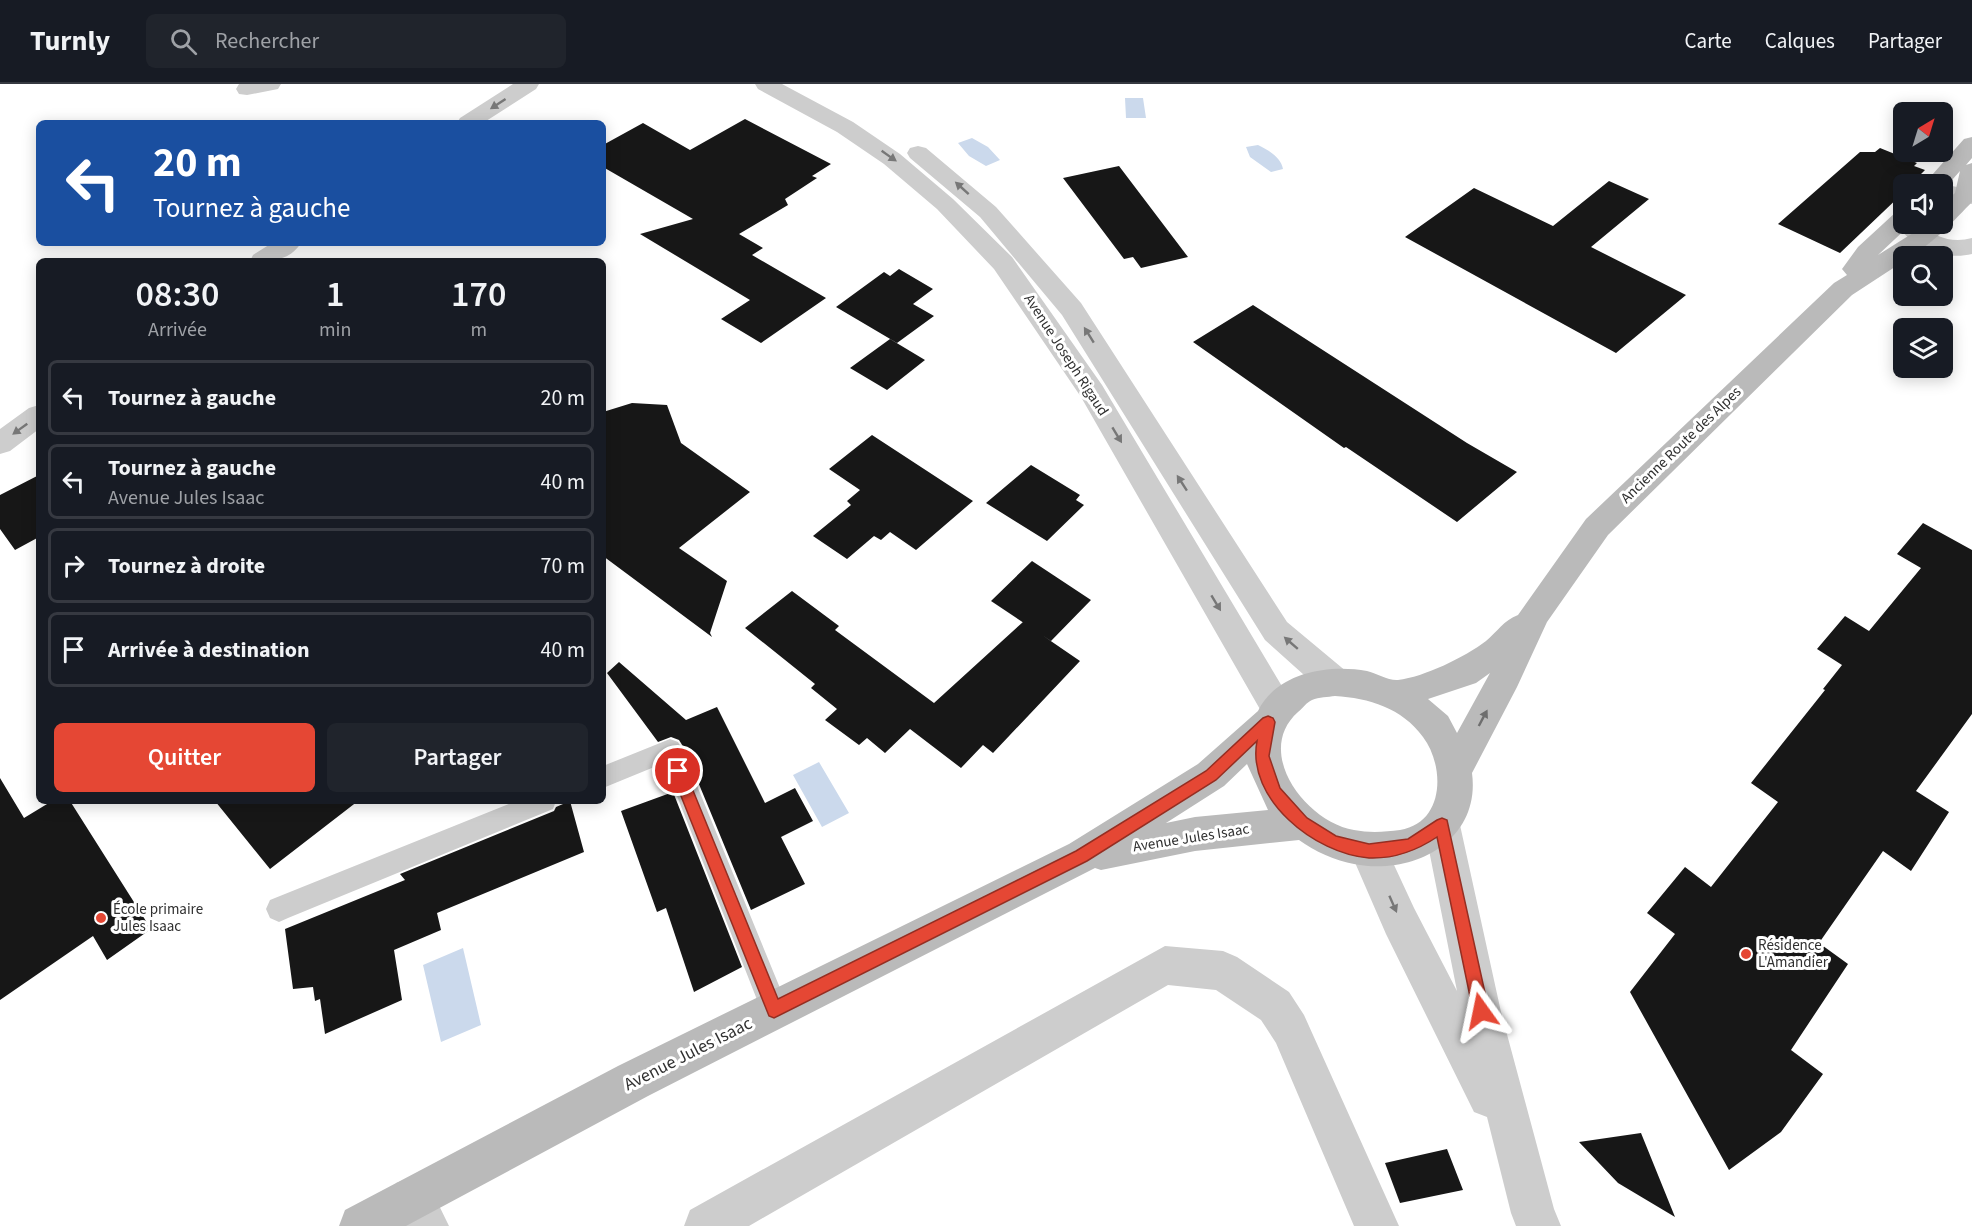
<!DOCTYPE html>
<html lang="fr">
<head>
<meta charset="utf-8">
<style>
	:root { --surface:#171b24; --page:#20242c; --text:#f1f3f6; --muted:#9ea1a6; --line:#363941; --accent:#e54734 }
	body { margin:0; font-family:"Source Sans 3",sans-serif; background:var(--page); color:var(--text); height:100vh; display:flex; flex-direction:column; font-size:22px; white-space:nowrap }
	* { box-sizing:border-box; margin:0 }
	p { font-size:20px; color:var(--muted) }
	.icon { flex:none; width:33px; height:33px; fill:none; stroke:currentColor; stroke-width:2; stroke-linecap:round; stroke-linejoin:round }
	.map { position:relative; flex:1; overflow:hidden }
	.sheet { position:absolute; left:36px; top:174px; width:570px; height:546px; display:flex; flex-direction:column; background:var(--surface); border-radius:9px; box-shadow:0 3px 15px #0003 }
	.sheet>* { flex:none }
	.banner { position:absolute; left:36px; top:36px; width:570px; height:126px; border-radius:9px; box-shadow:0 3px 15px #0003; background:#1a4fa0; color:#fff; overflow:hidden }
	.needle { width:39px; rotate:38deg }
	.tools { position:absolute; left:1893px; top:18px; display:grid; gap:12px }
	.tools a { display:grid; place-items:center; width:60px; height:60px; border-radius:9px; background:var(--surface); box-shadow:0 3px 15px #0003; font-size:30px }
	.pin { position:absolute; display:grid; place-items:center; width:51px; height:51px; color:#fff; margin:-26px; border:3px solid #fff; border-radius:50%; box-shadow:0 2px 6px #0007 }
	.me { position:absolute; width:66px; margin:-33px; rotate:348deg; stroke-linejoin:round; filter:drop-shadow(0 0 4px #0008) }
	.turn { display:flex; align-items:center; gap:21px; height:126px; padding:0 18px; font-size:27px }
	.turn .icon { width:78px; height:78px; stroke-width:2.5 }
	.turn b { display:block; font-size:42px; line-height:51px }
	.eta { display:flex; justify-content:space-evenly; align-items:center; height:102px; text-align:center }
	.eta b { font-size:36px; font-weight:600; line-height:42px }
	.button { display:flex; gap:12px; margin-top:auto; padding:12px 18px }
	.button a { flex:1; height:69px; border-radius:9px; background:var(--accent); color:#fff; font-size:24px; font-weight:600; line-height:69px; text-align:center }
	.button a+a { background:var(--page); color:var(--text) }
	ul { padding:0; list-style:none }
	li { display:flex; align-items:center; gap:18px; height:75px; margin:0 12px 9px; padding:0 6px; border:3px solid var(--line); border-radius:9px }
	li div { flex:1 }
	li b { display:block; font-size:22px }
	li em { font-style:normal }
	header { display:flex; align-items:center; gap:36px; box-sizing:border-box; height:84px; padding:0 30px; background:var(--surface); border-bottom:2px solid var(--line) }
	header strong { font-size:28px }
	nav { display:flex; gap:33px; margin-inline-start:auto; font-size:21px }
	.search { width:420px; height:54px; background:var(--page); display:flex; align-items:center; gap:15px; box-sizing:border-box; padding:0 21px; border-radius:9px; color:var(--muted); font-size:22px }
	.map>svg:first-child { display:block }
	.water { fill:#cbd9ec }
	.building { fill:#171717 }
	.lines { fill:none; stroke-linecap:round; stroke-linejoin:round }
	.service { fill:#cdcdcd; fill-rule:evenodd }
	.minor { fill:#cdcdcd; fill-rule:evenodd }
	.tertiary { fill:#cdcdcd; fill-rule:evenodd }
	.secondary { fill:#bababa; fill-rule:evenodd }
	.oneway { fill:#777 }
	.oneway2 { fill:#6e6e6e }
	.route { fill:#e54734; stroke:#952e22; stroke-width:1.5 }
	.poi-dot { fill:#e54734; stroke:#fff; stroke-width:2 }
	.labels { text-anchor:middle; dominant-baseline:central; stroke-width:6; stroke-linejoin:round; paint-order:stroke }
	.street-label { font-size:15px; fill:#303030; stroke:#fff }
	.poi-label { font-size:15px; fill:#303030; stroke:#fff; text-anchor:start }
	.near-street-label { font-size:18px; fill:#303030; stroke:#fff }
</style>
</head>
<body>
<header>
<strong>Turnly</strong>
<div class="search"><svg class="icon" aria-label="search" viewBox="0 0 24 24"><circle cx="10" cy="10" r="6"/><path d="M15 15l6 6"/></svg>Rechercher</div>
<nav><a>Carte</a><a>Calques</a><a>Partager</a></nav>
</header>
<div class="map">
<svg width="1972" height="1142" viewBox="0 0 1972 1142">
	<rect width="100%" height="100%" fill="#fff"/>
	<path class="water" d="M1125,14H1143L1146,34H1126Z
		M972,54L988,63L1000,76L986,82L969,72L958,59Z
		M1258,61C1268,66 1281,73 1283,85L1271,88L1250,73L1246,63Z
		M819,678L849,729L822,743L793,691Z
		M463,864L481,941L441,958L423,881Z"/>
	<path class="building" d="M745,35L831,80L812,92L817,94L785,115L788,121L739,150L763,164L752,171L826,214L761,259L721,235L750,216L640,150L693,135L603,83V61L643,39L690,66Z
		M1880,64L1917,79L1914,82L1925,86L1911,100H1904V108L1840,169L1778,140L1860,68H1875Z
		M1119,82L1188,173L1141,184L1133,173L1124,175L1063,94Z
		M1609,97L1649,115L1591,163L1686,211L1616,269L1405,153L1474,104L1553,142Z
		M899,185L933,205L913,220L934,232L897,259L836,223L884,188L890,192Z
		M1253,221L1467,359L1517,388L1457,438L1346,363L1344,364L1193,258Z
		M890,255L925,276L887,306L850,284Z
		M632,319L667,321L681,359L750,408L679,464L727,497L710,549L712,553L603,472V328Z
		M872,351L973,417L916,466L890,448L881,456L874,452L847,475L813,452L851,421L847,417L860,406L829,385Z
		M1031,381L1080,411L1076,416L1084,421L1047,457L986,419Z
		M39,391V453L15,466L0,445V411Z
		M1923,439L1972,466V630L1916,707L1949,728L1911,787L1883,767L1819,859L1848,880L1791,966L1823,990L1781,1048L1729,1086L1630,908L1675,850L1647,829L1685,783L1711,803L1778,718L1751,699L1825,606L1823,605L1842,581L1817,565L1845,532L1869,547L1921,484L1897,470Z
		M1032,477L1091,516L1051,557L991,517Z
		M792,507L839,542L835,546L934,619L1023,538L1080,577L993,669L983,661L961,684L910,645L885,669L867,654L859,661L825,636L837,625L811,604L815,600L745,544Z
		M619,578L686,636L717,623L765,719L795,704L813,737L781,753L805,800L751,826L684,664L679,656L671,653L658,658L607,589Z
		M0,694L24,734L52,717H70L151,845L107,876L93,852L0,916Z
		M673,708L742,883L694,908L666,824L657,828L621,727Z
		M215,717H358L270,785Z
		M570,717L584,768L437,829L441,846L394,866L402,916L325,950L320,915L315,917L313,903L293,905L285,845L405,796L400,790L554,727L556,723Z
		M1641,1049L1675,1133L1618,1099L1579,1058Z
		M1447,1065L1463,1106L1400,1119L1385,1079Z"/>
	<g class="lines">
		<path class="service" d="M670,655L678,658L682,665L789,926L785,936L775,940L765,936L664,679L603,704V682Z
			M516,717H556L553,725L288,834L279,838L270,834L266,825L270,816Z"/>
		<path class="minor" d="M239,0H281L278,5L247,11L239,10L236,5Z
			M513,0H539L536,5L483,39H457L460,34Z
			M1940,100H1942L1972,106V120L1942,114V100Z
			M1904,134V140H1921C1934,154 1953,159 1972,154V170C1944,177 1912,163 1896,140Z
			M272,159H301C289,178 270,177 250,177L253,171Z
			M39,321V345L10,367L0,370V345L29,324Z
			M1165,862L1223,867L1237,873L1289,908L1304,931L1399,1142H1354L1276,959L1261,936L1216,906L1168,901L749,1142H684L690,1126Z
			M412,1093L428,1099L449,1142H403L390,1115L396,1099Z"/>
		<path class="tertiary" d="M755,0H782L853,38L900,70L953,115L1012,173L1102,301L1289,614L1294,624L1289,634L1277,639L1265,634L1081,313L994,185L937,125L884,80L837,48L758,5Z
			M918,62L926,64L996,123L1081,219L1287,538L1347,588L1352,598L1347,608L1335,612L1323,608L1265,556L1062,231L980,133L910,74L907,69L910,64Z
			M1442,724L1455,729L1460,741L1501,928L1554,1125L1561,1142H1516L1511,1129L1487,1033L1474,1028L1386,850L1350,767L1356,755L1369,750L1382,755L1414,824L1457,907L1424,741L1429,729Z"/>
		<path class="secondary" d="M1972,53V74L1966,81L1972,79V118C1958,132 1923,172 1904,172V177L1852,211L1608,451L1547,538L1517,603L1472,689C1481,757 1413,792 1354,780C1336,777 1314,767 1299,756L1195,767L1101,786L1095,784L648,1012L406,1142H339L345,1126L618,982L1069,760L1198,680L1258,627C1277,588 1329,580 1367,587C1376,589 1389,597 1398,596C1424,593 1465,573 1486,557C1497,548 1504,536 1518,531L1586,435L1834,199L1847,191L1842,185L1858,163L1896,128L1904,126V140H1911L1878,171L1913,149L1923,140H1942V120L1955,109L1960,87L1944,105L1942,100H1924L1964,55ZM1490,589L1457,649L1448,632L1428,615L1476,599ZM1335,612C1369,614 1402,624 1423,653C1445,682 1445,739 1400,746C1385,748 1369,749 1354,746C1306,738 1253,668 1298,628C1303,624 1307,618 1312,616C1319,613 1328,613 1335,612ZM1247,680L1268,726L1195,733L1166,739L1224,702Z"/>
	</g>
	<defs><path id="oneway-solid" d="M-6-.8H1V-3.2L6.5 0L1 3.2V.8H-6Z" transform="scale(1.5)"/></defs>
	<g class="oneway">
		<use href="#oneway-solid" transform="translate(498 20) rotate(147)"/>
		<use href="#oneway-solid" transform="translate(889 72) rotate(35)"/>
		<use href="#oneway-solid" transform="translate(962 104) rotate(-138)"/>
		<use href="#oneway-solid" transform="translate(1089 251) rotate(-122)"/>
		<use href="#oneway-solid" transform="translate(20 345) rotate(144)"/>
		<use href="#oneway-solid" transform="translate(1117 351) rotate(59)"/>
		<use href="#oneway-solid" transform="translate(1182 399) rotate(-123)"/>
		<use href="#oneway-solid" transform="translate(1216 519) rotate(59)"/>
		<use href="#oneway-solid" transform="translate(1291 559) rotate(-139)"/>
		<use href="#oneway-solid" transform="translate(1393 820) rotate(66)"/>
	</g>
	<use class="oneway2" href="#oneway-solid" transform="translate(1483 634) rotate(-62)"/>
	<path class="route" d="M1268,632L1273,634L1275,638L1269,672L1280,704L1307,734L1336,752L1369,760L1408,755L1437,736L1442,734L1447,736L1489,927L1487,933L1481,936L1475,933L1473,927L1437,753C1416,767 1395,775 1369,774C1315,770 1246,715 1257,657L1216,696L1087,777L774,934L769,932L671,687L673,682L678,680L683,682L778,915L1076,767L1206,687L1263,634Z"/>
	<g class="poi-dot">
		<circle cx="101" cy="834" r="6"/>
		<circle cx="1746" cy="870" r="6"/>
	</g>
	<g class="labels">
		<g class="street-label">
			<text transform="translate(1066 271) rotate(57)">Avenue Joseph Rigaud</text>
			<text transform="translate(1681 361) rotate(-44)">Ancienne Route des Alpes</text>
			<text transform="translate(1191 754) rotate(-9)">Avenue Jules Isaac</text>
		</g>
		<g class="poi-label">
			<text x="113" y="825">École primaire<tspan x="113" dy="17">Jules Isaac</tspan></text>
			<text x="1758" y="861">Résidence<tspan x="1758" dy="17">L'Amandier</tspan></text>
		</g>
		<g class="near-street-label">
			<text transform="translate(688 970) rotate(-27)">Avenue Jules Isaac</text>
		</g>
	</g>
</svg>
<div class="tools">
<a><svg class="needle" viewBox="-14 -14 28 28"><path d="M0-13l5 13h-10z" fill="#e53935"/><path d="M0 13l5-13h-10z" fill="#9ea1a6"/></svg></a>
<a><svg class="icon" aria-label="sound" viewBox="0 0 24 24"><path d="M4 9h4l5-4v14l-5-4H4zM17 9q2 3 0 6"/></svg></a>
<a><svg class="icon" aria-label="search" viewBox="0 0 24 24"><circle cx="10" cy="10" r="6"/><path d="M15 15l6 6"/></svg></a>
<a><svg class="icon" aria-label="layers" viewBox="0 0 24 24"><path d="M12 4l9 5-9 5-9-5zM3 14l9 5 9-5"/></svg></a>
</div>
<div class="pin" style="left:678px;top:687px;background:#d93025"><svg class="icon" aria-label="arrive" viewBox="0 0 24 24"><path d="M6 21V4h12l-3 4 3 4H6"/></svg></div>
<svg class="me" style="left:1481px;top:927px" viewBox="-20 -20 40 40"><path d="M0-17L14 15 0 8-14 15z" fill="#e54734" stroke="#fff" stroke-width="4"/></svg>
<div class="banner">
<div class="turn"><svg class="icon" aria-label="left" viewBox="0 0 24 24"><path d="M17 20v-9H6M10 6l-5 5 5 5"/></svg><div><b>20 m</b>Tournez à gauche</div></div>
</div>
<section class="sheet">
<div class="eta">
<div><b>08:30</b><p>Arrivée</p></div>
<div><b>1</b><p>min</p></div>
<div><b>170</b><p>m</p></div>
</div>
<ul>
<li><svg class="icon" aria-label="left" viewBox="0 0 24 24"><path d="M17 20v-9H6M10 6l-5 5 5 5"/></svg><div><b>Tournez à gauche</b></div><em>20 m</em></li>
<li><svg class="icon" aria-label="left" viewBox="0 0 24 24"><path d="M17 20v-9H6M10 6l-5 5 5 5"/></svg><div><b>Tournez à gauche</b><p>Avenue Jules Isaac</p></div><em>40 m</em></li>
<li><svg class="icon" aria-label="right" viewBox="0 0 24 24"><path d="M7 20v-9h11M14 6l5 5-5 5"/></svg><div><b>Tournez à droite</b></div><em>70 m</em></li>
<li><svg class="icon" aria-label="arrive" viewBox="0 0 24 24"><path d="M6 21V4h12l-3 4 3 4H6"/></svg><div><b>Arrivée à destination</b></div><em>40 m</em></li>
</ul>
<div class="button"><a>Quitter</a><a>Partager</a></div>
</section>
</div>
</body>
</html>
